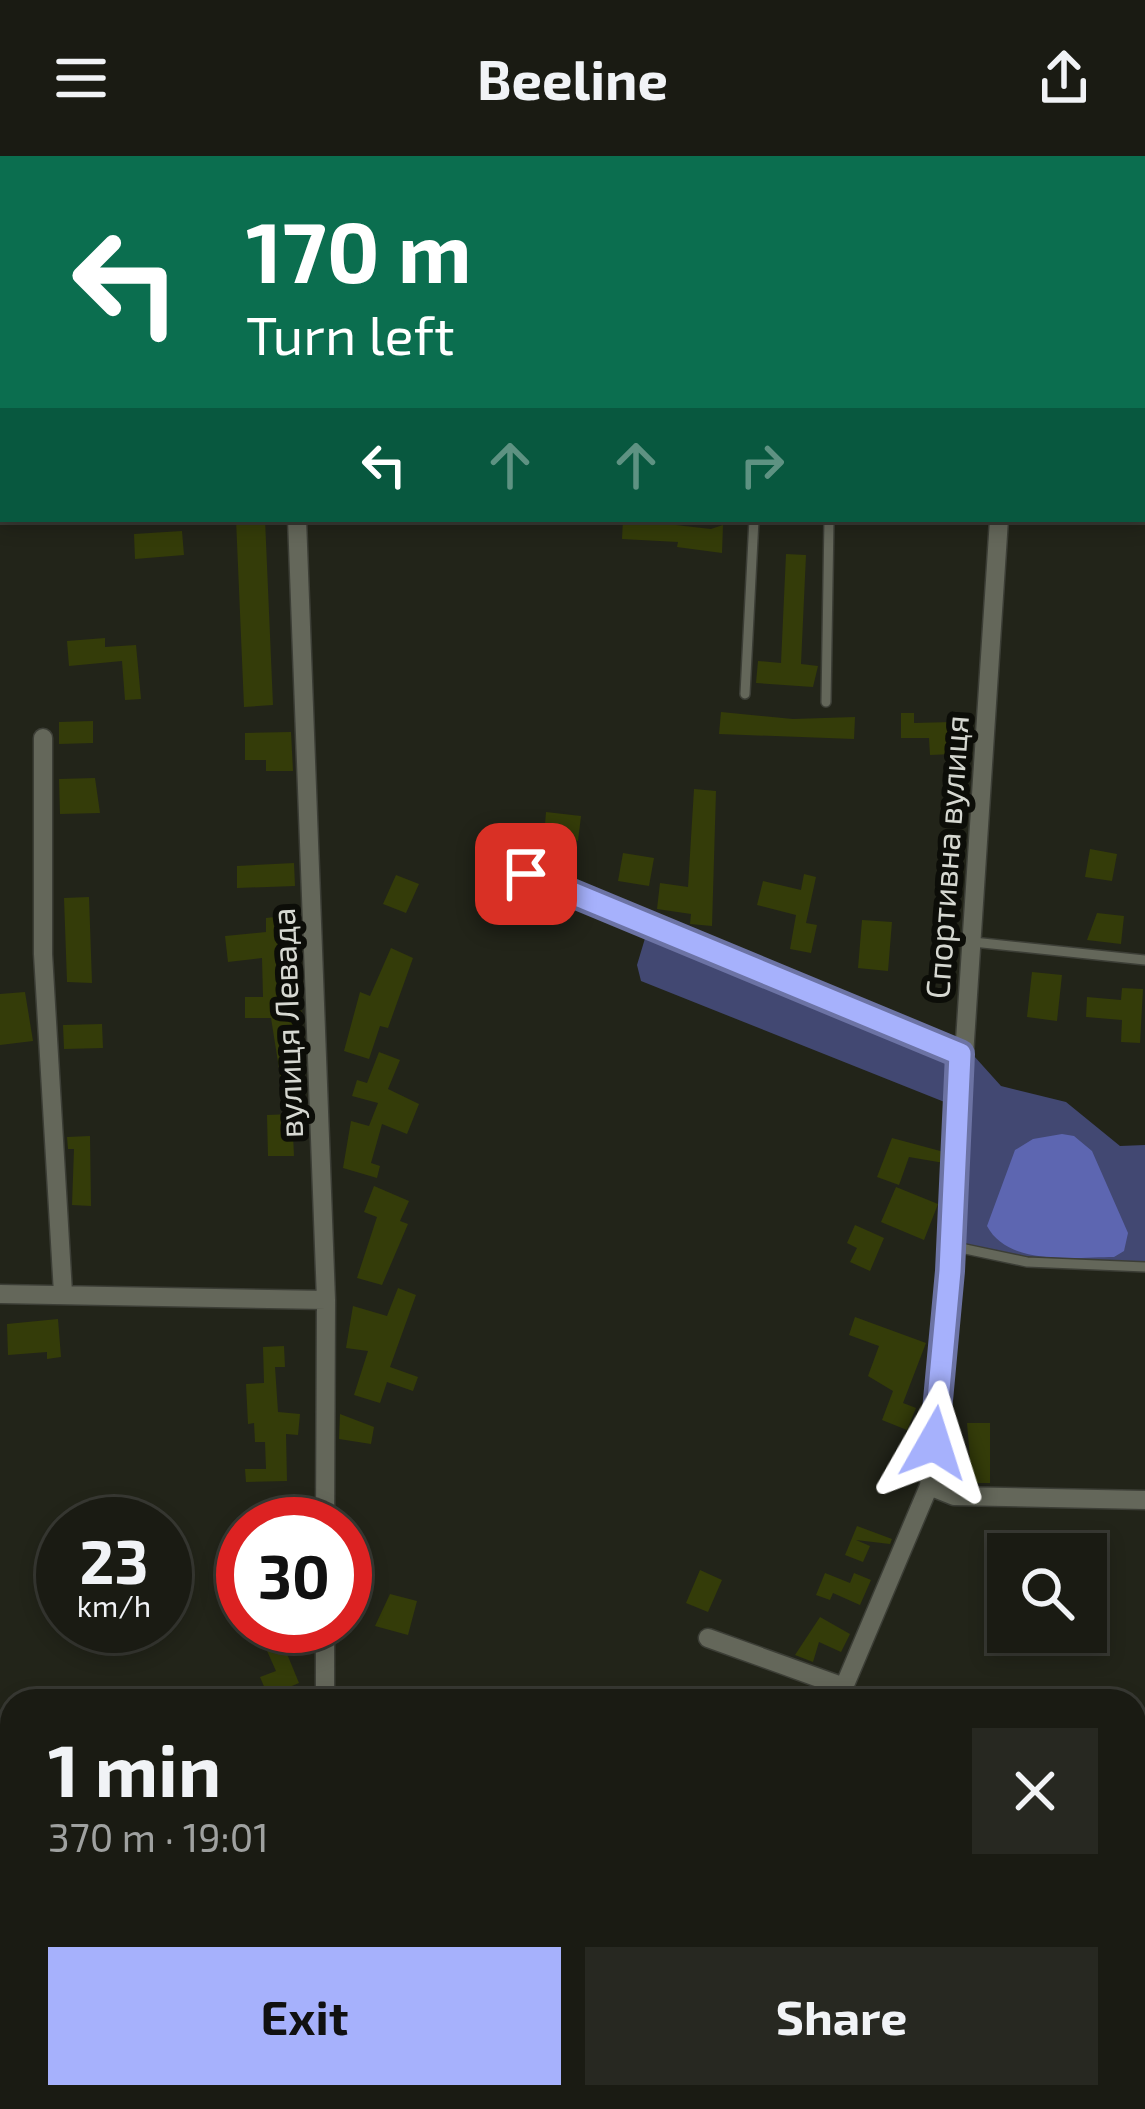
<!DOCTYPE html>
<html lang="en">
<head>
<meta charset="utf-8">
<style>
	:root { --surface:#1a1b13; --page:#272821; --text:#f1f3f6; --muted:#9fa1a0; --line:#383933; --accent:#a6b1fc }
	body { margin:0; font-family:"Exo 2",sans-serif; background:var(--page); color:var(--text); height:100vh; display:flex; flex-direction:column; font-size:45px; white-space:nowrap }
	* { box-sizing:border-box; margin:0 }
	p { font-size:39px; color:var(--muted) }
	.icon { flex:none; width:66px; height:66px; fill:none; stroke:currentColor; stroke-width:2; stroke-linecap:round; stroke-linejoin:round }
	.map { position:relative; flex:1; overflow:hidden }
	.panel { position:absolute; left:0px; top:1533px; width:1146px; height:420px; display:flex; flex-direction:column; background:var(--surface); border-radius:36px 36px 0 0; box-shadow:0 6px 18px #0003,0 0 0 3px var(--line) }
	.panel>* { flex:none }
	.top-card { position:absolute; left:0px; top:0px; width:1146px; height:366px; box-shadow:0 6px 18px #0003,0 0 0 3px var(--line); background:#0b6e4f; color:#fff; overflow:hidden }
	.fabs { position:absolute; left:987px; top:1377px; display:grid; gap:24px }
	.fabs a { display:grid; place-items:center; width:120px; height:120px; border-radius:0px; background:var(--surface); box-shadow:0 6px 18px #0003,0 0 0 3px var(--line); font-size:60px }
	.speed { position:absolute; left:36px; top:1341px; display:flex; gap:24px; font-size:60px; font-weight:700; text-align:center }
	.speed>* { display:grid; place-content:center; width:156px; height:156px; border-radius:50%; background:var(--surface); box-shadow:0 6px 18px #0003,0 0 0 3px var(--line); line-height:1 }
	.speed small { font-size:30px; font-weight:400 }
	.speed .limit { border:18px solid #d22; background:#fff; color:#111 }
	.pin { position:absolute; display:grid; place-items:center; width:102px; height:102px; color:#fff; margin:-51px; border-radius:24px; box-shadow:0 6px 18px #0006 }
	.me { position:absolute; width:132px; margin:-66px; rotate:6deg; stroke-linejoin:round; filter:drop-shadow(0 0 9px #0008) }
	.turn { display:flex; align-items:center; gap:42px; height:252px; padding:0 48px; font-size:54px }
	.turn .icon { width:156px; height:156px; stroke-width:2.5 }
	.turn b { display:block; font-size:84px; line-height:102px }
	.lanes { display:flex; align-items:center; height:114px; padding:0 48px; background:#0003; justify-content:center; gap:60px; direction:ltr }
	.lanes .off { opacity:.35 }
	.round { display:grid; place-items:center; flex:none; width:126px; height:126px; border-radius:0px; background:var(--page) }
	.summary { display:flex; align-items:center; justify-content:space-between; height:204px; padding:0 48px }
	h1 { font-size:72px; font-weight:700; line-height:90px }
	.primary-button { display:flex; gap:24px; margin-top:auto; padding:24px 48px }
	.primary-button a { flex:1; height:138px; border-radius:0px; background:var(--accent); color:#111; font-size:48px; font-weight:700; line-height:138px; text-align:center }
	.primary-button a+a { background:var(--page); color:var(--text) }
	header { display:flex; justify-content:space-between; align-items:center; height:156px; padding:0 48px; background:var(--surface); font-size:54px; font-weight:700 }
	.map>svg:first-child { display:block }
	.green { fill:#424872 }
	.water { fill:#5d66b1 }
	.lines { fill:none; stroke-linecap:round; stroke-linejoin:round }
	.stream { stroke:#5d66b1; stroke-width:4.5 }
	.building { fill:#343c09 }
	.service-casing { stroke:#3c3e36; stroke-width:12 }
	.minor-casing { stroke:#3c3e36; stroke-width:21 }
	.path { stroke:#686a61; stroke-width:3; stroke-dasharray:9 6; stroke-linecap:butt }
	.service { stroke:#64675a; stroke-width:9 }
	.minor { stroke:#64675a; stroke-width:18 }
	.route-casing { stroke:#6c73a4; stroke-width:30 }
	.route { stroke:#a6b1fc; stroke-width:21 }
	.labels { text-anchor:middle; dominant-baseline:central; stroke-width:12; stroke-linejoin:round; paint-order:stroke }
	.street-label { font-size:33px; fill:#d6d8d1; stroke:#0c0d08 }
</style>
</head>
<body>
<header><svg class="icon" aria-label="menu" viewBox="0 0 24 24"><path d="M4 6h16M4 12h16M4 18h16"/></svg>Beeline<svg class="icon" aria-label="share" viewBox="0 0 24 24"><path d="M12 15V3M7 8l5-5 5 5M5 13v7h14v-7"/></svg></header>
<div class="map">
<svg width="1145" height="1953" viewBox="0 0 1145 1953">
	<rect width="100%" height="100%" fill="#222419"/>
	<path class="green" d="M649,769L974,900L1001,930L1066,946L1120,990L1145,989V1111L1027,1106L951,1090L957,951L641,825L637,809Z
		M1145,1667V1953H1074V1941H1134V1689Z"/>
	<path class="water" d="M1062,978L1074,980L1092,995L1128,1077L1124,1095L1114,1101C1075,1101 1009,1111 987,1070L1015,994L1033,983Z"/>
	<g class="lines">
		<path class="stream" d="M1134,1708L1145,1674"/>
	</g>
	<path class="building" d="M236,363H265L273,549L244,551Z
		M623,363L711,373L723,369L722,397L677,391L678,386L622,383Z
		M182,375L184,399L135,403L134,378Z
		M786,398L806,399L801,508L818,510L813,531L756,527L758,505L781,507Z
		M105,482V491L136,489L141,543L125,544L122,505L69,510L67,485Z
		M721,556L793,563L855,561L854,583L719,578Z
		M901,557H914V567L952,566L953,598L930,599L929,582H901Z
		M93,565V587L59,588V566Z
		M291,576L293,615H266V604H245V577Z
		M95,622L100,657L60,658L59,623Z
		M694,633L716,635L712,770L690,768L691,758L657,753L660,727L688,731Z
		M546,656L581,660L578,685L544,680Z
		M1090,693L1117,698L1112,725L1085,721Z
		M623,697L654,702L649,730L618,725Z
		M294,707L295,730L237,732V710Z
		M804,718L816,721L806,767L817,769L811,797L790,793L796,759L757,749L763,725L801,734Z
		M396,719L419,728L406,757L383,748Z
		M89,741L92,827L67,826L64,742Z
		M1097,757L1124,760L1121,788L1087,784Z
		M284,760L287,811H300L303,898H291L295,922L281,925L271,862H245V841H263L262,802L228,806L225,780L266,776V762Z
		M862,764L892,766L888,815L858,812Z
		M391,792L413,802L388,872L380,870L369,903L344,895L360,836L370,840Z
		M1032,816L1062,819L1057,865L1027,861Z
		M1122,832L1143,833L1140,887L1121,886L1122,864L1086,861L1087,841L1121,844Z
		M25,836L33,885L0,889V838Z
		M102,868L103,892L64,893L63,869Z
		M379,896L400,904L388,933L419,948L407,978L382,968L371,1007L380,1010L377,1022L343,1012L351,965L369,970L378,947L352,940L357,924L367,927Z
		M292,958L294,1000H268L267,959Z
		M90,980L91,1050L72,1049L74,993H68L67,981Z
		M892,982L944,996V1007L909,1001L899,1029L877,1021Z
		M374,1030L409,1045L400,1065L408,1068L382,1129L357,1122L377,1061L364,1056Z
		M896,1031L938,1048L924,1084L881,1066Z
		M855,1069L884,1082L870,1115L850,1106L857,1092L847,1087Z
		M398,1132L416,1139L390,1211L418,1221L413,1235L387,1226L380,1247L354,1239L368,1195L346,1192L353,1150L387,1160Z
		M855,1161L926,1187L903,1247L916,1252L907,1274L882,1264L893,1235L868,1220L879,1190L849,1179Z
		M58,1163L61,1201L47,1203V1196L8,1199L7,1168Z
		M284,1190L285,1211H275L278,1256L300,1258L298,1279L286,1278L287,1325L246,1326L245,1313H266L265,1286H255L254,1267L248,1268L246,1228L264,1227L263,1191Z
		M340,1258L374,1271L371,1288L339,1283Z
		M967,1267H990V1327H972Z
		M857,1370L892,1383L890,1388L856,1384L870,1390L863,1406L845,1399Z
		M700,1414L722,1424L708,1456L686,1447Z
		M825,1417L850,1427L854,1417L871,1424L860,1449L833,1437L830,1444L816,1439Z
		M390,1438L417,1445L408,1479L375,1470Z
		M820,1461L850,1478L841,1496L819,1486L813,1506L795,1499Z
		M284,1470L290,1485L283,1488L299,1527L268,1540L260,1521L276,1515L260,1479Z"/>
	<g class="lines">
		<defs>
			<path id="service" d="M697,0L698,3
				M745,538L754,363
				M826,546L829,363
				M526,718L960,899
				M973,786L1145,804
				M951,1090L1027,1106L1145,1111"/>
			<path id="minor" d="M884,0L885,3
				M998,3V0
				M1143,235L1145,236
				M0,303H3
				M297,363L326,1144L325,1368
				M43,582V798L63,1137
				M0,1138L326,1144
				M929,1330L954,1340L1145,1344
				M708,1482L844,1531L929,1330L950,1115L999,363
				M325,1545V1470
				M0,1904L12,1907
				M107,1941L127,1953
				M515,1953L517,1941"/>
		</defs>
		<use href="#service" class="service-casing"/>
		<use href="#minor" class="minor-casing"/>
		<path class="path" d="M863,1941L876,1953"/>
		<use href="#service" class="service"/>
		<use href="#minor" class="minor"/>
	</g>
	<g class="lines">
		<defs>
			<path id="route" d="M526,718L960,898L950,1115L934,1287"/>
		</defs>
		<use href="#route" class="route-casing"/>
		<use href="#route" class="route"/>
	</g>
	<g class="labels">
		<g class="street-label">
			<text transform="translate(946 701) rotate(-86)">Спортивна вулиця</text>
			<text transform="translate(286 867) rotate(-92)">вулиця Левада</text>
		</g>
	</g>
</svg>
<div class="fabs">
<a><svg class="icon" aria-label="search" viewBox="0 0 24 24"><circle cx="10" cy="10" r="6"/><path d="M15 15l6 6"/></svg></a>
</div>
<div class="speed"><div>23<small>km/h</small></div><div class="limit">30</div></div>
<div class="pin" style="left:526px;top:718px;background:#d93025"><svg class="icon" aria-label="arrive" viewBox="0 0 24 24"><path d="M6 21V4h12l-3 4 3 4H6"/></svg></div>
<svg class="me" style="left:934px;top:1287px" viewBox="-20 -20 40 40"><path d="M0-17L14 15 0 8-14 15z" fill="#a6b1fc" stroke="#fff" stroke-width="4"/></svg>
<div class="top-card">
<div class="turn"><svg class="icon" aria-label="left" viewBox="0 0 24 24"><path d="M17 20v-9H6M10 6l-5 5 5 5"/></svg><div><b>170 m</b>Turn left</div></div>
<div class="lanes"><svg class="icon" aria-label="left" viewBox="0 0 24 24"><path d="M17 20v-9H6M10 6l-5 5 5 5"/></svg><svg class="icon off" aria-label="ahead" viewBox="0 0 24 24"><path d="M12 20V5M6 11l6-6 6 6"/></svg><svg class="icon off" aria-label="ahead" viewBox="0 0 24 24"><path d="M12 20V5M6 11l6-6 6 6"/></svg><svg class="icon off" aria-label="right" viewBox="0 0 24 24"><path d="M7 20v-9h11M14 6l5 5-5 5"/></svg></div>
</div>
<section class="panel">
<div class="summary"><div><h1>1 min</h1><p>370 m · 19:01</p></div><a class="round"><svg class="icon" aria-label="close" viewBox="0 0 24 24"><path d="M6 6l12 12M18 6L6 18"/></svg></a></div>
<div class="primary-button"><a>Exit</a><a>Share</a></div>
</section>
</div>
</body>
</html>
